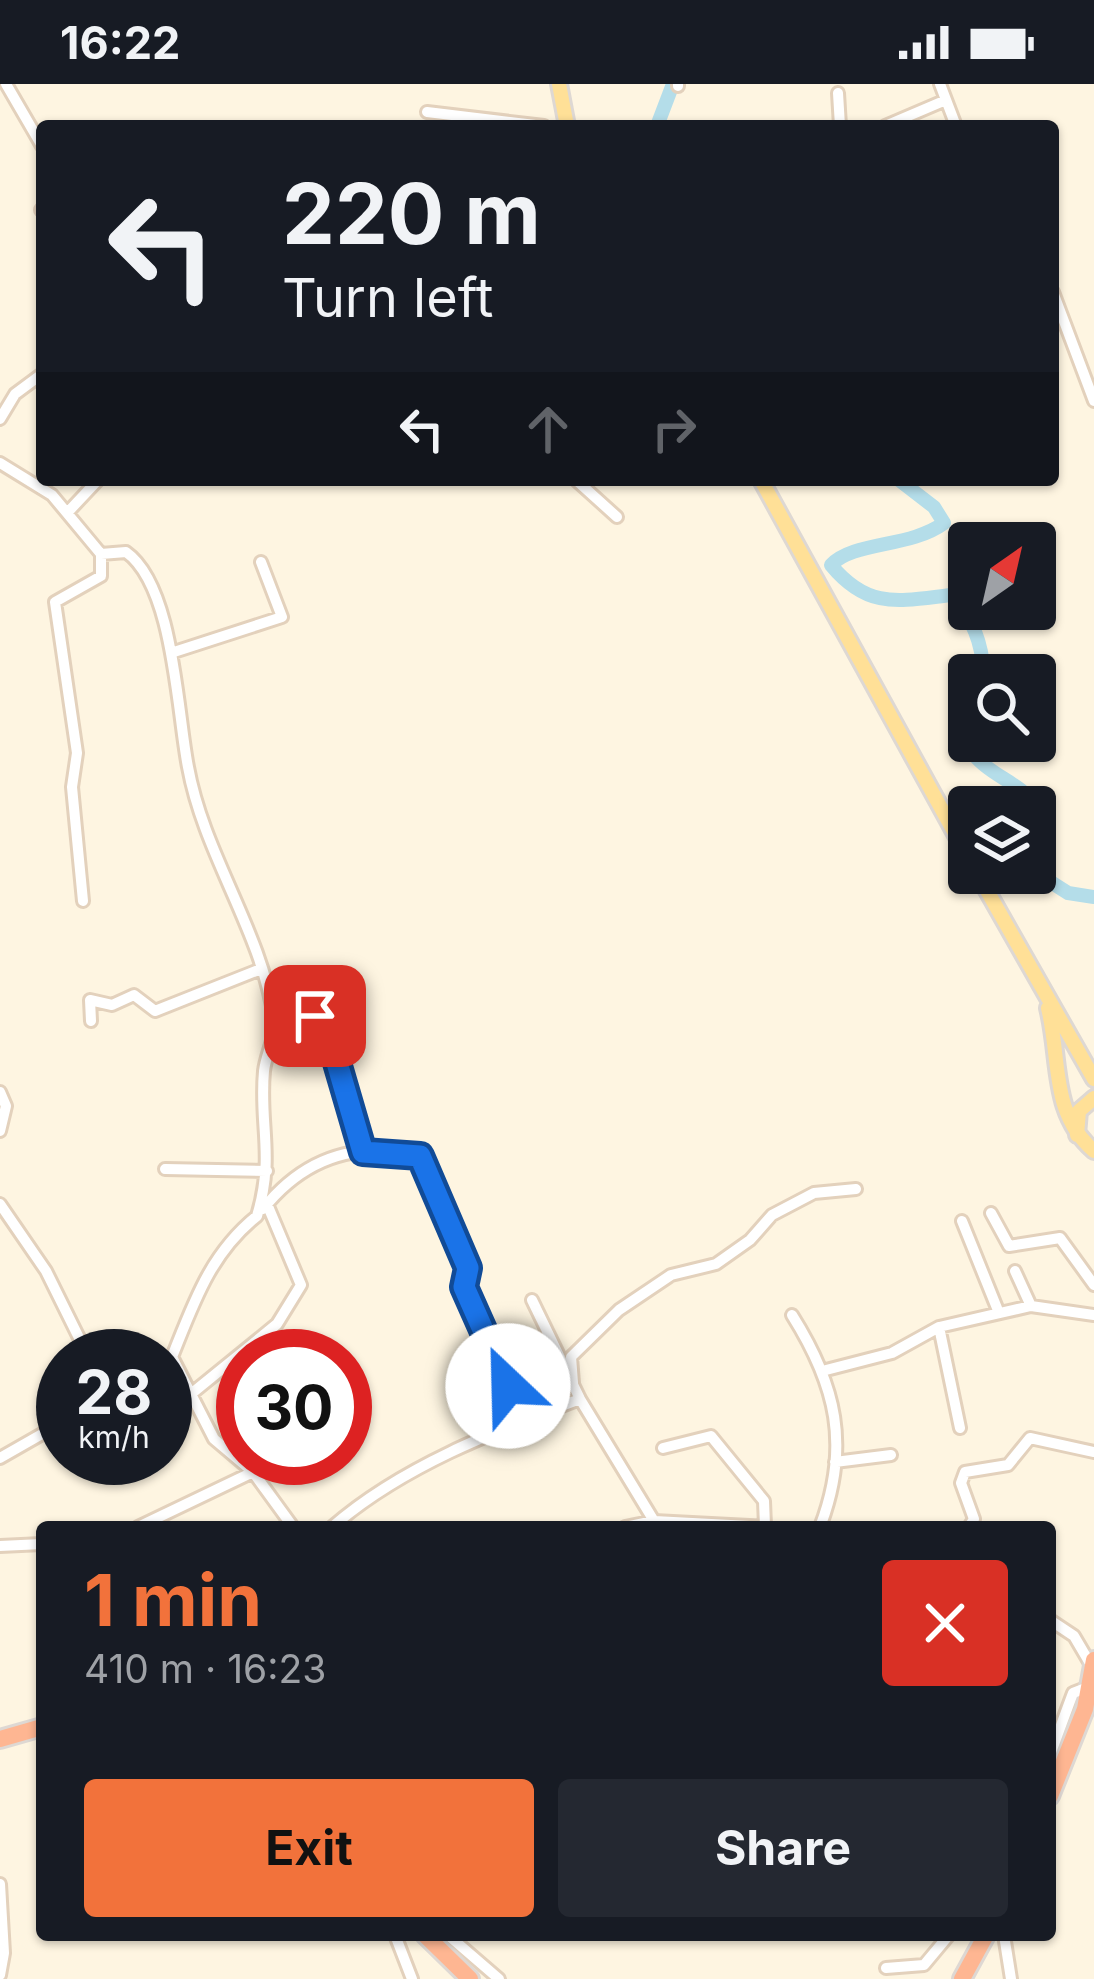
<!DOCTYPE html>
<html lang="en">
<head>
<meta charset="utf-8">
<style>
	:root { --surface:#171b24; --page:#242831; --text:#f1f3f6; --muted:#9ea1a6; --accent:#f2723b }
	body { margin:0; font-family:Inter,sans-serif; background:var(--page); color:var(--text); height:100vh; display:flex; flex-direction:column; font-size:45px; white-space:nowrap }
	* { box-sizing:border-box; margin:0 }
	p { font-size:39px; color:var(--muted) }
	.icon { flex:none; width:66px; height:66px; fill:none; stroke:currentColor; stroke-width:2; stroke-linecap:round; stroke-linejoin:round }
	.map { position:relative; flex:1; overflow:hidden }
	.drawer { position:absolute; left:36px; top:1437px; width:1020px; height:420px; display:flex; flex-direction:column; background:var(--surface); border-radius:12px; box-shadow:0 3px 9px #0004 }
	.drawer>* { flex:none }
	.banner { position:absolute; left:36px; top:36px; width:1023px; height:366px; border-radius:12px; box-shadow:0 3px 9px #0004; background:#171b24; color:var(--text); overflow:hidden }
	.needle { width:78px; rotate:34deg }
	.fabs { position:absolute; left:948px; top:438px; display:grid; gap:24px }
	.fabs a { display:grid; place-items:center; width:108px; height:108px; border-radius:12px; background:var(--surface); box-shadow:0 3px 9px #0004; font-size:60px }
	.speed { position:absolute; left:36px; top:1245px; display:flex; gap:24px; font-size:60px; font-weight:700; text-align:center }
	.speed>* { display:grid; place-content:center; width:156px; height:156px; border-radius:50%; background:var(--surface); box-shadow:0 3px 9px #0004; line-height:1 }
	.speed small { font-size:30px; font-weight:400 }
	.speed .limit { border:18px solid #d22; background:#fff; color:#111 }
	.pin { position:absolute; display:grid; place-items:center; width:102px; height:102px; color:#fff; margin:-51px; border-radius:24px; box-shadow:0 6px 18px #0006 }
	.me { position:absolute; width:132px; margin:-66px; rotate:336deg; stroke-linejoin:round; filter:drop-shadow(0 0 9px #0008) }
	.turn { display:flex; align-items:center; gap:42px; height:252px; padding:0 48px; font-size:54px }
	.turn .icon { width:156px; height:156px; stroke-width:2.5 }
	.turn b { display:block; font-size:84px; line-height:102px }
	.lanes { display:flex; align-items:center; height:114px; padding:0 48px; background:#0003; justify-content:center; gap:60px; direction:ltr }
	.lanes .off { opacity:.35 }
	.round { display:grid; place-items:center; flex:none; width:126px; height:126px; border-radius:12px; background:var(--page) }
	.head { display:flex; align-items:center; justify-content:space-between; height:204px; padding:0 48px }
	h1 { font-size:72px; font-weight:700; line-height:90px; color:var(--accent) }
	.cta { display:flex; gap:24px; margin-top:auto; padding:24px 48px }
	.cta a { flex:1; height:138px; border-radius:12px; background:var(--accent); color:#111; font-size:48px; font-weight:700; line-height:138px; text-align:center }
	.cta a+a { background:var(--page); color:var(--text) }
	.status { display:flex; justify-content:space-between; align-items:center; height:84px; padding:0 60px; background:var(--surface); direction:ltr }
	.status svg { height:33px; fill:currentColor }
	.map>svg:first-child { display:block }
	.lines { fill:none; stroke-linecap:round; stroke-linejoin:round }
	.river { stroke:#b4dde9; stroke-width:14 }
	.minor-casing { stroke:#e3d1bc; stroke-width:16 }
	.major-casing { stroke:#ded8d3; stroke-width:20 }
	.highway-casing { stroke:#ded8d3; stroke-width:22 }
	.minor { stroke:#fff; stroke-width:10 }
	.major { stroke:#ffe097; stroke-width:14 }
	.highway { stroke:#feb692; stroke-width:16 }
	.route-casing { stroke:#114b97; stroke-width:30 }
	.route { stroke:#1a73e8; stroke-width:21 }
</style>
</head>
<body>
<div class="status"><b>16:22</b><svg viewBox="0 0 49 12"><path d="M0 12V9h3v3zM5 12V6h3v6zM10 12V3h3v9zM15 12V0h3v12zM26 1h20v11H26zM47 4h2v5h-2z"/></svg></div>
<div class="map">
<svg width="1094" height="1895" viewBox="0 0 1094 1895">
	<rect width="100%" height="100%" fill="#fef5e1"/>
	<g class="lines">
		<path class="river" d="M657,42L673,0
			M899,396L934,423L944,439C910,464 854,457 831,481C868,526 899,517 951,511C973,535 982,558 984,591
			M969,651L963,657C990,698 1019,692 1043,731L1035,746
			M1035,788L1068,809L1094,813"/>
		<defs>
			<path id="minor" d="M6,0L42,62
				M678,0V2
				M940,0L956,42
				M838,9L840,42
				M427,28L544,42
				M885,42L946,16
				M41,126L42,125
				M1053,208L1094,317
				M0,335L15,310L42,290
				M0,379L52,411L101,470L126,468C174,502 177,628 188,683C204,771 261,846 274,934C277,952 266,969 264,987C259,1041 275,1072 257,1132C210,1170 194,1218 172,1273L165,1277
				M576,396L617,433
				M68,428L98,396
				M174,568L282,533L261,478
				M83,817L72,703L77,669L55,518L101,492V470
				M91,937L90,916L112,921L134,911L155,927L261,885
				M276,941L315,932L326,941L363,1068
				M0,1008L6,1022L0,1047
				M165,1085L267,1087
				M0,1120L46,1187L88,1272
				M263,1125C303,1075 355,1056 420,1072L468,1184L464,1203L507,1296L508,1302L493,1313L503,1344
				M991,1129L1009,1162L1060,1154L1094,1201
				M962,1137L999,1229
				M1015,1187L1031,1222
				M532,1216L580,1315L654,1437
				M792,1231C836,1301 851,1362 820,1443
				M939,1243L960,1344
				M172,1273L214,1355L253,1388L293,1443
				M826,1286L892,1269L939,1243L1031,1222L1094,1231
				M573,1299L571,1273L619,1226L671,1191L716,1180L750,1156L772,1131L814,1109L856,1105
				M191,1310L277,1240L301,1201L267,1120
				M663,1364L711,1352L764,1417L765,1442
				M0,1374L63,1338
				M835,1378L891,1371
				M138,1443L253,1388
				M332,1443C402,1382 495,1347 580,1315
				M625,1443L654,1437L767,1443
				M969,1443L974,1435L961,1399L965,1388L1008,1381L1030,1354L1094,1368
				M0,1462L42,1460
				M1050,1536L1074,1552L1091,1581
				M1050,1671L1073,1609L1091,1602
				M0,1800L4,1869L0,1891
				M395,1851L412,1895
				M448,1851L499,1895
				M1004,1851L1011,1895
				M886,1884L924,1881L949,1851"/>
			<path id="major" d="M559,0L567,42
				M761,396L969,775
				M977,789L1094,995
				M1048,924C1061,976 1050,1029 1094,1067
				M1077,1051L1079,1027L1094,1014"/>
			<path id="highway" d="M0,1655L42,1643
				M1050,1712L1085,1625L1094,1576
				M425,1851L470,1895
				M962,1895L986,1851"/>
		</defs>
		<use href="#minor" class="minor-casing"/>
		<use href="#major" class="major-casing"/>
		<use href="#highway" class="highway-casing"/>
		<use href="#minor" class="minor"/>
		<use href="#major" class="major"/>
		<use href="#highway" class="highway"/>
	</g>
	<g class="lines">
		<defs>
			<path id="route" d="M315,932L326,941L363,1068L420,1072L468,1184L464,1203L508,1302"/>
		</defs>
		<use href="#route" class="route-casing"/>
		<use href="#route" class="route"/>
	</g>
</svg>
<div class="fabs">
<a><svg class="needle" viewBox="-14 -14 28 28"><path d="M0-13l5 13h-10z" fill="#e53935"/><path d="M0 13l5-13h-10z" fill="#9ea1a6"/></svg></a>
<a><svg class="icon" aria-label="search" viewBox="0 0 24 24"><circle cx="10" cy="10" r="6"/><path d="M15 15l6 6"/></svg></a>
<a><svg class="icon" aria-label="layers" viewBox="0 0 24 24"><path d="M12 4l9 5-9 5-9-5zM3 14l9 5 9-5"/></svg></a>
</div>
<div class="speed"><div>28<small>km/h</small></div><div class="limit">30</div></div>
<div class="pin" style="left:315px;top:932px;background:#d93025"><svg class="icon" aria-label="arrive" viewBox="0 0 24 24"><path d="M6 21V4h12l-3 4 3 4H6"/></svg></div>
<svg class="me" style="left:508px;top:1302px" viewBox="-20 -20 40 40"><circle r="19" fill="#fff"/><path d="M0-13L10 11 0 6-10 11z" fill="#1a73e8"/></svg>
<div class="banner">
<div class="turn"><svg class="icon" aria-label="left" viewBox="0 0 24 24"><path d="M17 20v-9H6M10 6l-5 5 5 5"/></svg><div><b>220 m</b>Turn left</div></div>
<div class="lanes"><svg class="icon" aria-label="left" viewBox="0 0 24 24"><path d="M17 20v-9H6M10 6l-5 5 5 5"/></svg><svg class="icon off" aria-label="ahead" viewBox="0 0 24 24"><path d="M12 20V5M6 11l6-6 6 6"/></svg><svg class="icon off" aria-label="right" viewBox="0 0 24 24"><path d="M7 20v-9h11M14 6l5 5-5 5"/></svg></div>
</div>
<section class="drawer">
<div class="head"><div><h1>1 min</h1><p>410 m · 16:23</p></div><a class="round" style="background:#d93025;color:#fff"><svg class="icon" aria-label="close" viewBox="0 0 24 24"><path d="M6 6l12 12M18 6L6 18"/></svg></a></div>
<div class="cta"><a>Exit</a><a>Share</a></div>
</section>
</div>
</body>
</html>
